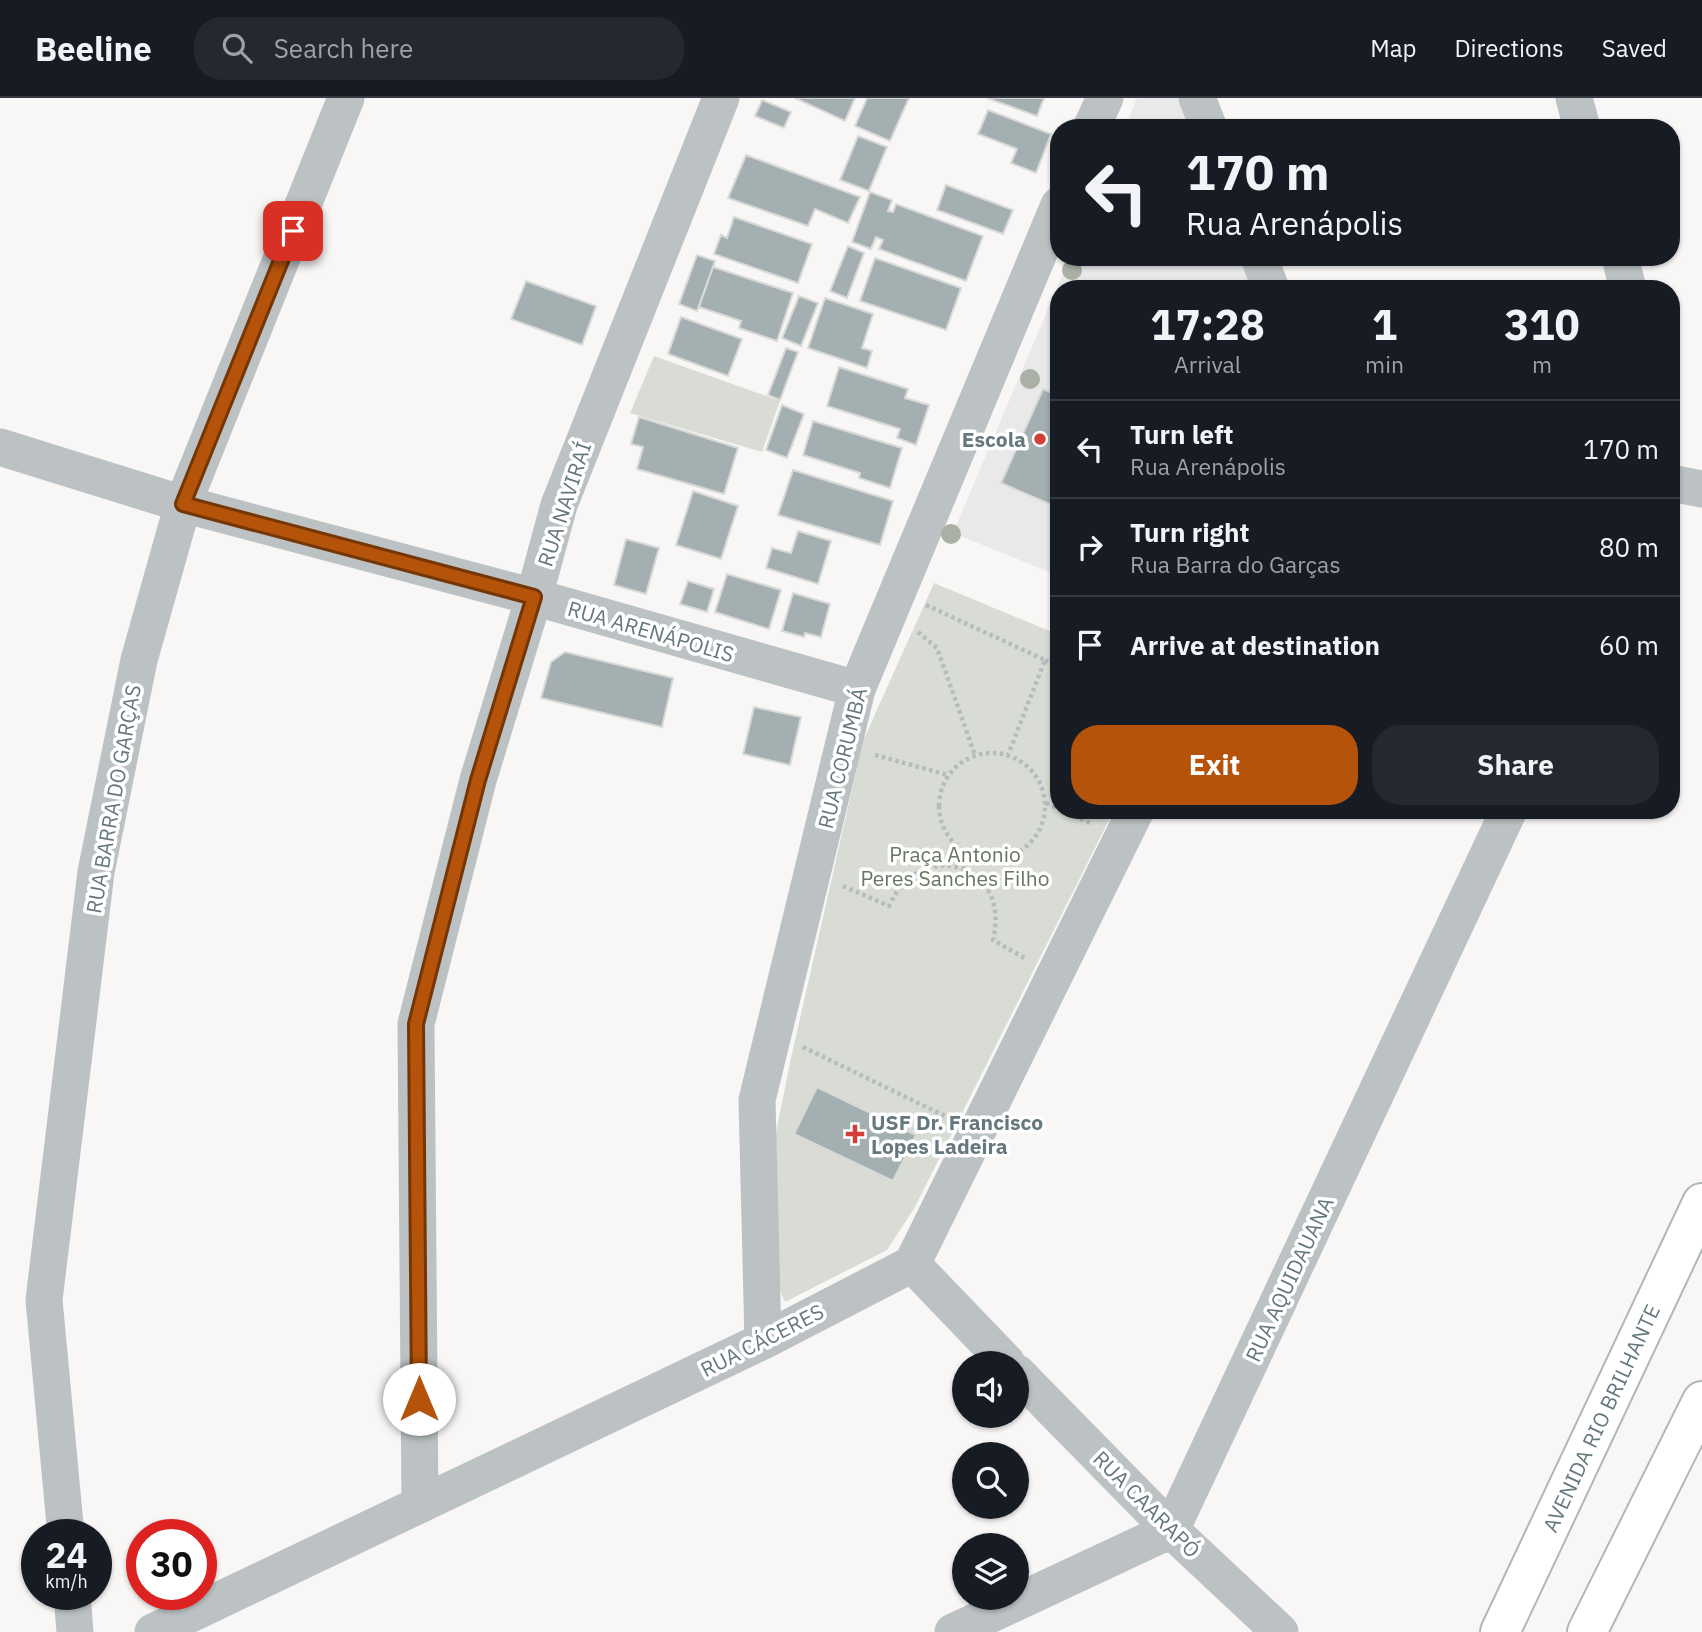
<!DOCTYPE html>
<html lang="en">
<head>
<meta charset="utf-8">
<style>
	:root { --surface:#171b24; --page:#242831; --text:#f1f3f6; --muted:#9ea1a6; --line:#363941; --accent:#b45309 }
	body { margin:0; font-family:"IBM Plex Sans",sans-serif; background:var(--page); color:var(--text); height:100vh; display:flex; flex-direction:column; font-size:26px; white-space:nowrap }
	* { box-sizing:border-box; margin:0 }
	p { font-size:23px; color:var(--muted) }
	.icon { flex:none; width:38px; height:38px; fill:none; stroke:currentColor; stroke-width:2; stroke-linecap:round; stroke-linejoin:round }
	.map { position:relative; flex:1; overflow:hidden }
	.side { position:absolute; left:1050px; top:182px; width:630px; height:539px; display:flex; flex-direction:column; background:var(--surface); border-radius:28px; box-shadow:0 2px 5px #0004 }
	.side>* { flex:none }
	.banner { position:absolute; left:1050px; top:21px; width:630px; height:147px; border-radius:28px; box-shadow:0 2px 5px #0004; background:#171b24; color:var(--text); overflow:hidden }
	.buttons { position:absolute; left:952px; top:1253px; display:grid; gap:14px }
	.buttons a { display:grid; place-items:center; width:77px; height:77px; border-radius:50%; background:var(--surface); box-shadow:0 2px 5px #0004; font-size:35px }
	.speed { position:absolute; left:21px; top:1421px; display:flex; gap:14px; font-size:35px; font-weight:700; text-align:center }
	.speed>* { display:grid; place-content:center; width:91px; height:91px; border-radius:50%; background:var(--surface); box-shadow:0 2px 5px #0004; line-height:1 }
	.speed small { font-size:18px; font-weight:400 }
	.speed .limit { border:10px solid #d22; background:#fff; color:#111 }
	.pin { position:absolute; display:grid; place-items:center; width:60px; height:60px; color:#fff; margin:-30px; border-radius:14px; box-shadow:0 4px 10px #0006 }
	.me { position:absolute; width:77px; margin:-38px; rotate:0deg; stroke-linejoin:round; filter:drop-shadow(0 0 5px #0008) }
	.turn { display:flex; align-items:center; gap:24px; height:147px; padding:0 21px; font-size:32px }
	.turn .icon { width:91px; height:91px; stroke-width:2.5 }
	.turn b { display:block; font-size:49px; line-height:60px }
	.eta { display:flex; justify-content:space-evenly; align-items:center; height:119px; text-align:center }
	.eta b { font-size:42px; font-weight:700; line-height:49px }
	.button { display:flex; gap:14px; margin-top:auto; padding:14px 21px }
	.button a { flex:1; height:80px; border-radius:28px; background:var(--accent); color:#fff; font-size:28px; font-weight:700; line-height:80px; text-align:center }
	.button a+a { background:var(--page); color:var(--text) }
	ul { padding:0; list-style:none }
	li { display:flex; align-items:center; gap:21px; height:98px; padding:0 21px; border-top:2px solid var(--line) }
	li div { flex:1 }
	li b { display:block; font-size:26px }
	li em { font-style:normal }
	header { display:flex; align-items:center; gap:42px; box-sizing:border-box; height:98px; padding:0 35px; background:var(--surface); border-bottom:2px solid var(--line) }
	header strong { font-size:33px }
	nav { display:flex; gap:38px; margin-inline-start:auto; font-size:24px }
	.search { width:490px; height:63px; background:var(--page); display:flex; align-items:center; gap:18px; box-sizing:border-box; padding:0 24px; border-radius:28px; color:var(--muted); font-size:26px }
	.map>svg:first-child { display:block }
	.built { fill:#e8e9e8 }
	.green { fill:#d9dcd5 }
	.building { fill:#a4afb2; stroke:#d9d9d8; stroke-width:2 }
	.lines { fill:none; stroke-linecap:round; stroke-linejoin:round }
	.secondary-casing { stroke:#afb7b9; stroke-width:42 }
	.path { stroke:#b7bbbd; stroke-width:4.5; stroke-dasharray:3.5 3.5; stroke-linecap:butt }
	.street { stroke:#bcc2c4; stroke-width:37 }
	.secondary { stroke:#fff; stroke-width:38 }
	.tree { fill:#aab0a5 }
	.route-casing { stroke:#753606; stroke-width:18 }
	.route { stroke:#b45309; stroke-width:12 }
	.poi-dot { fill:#d43e39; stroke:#fff; stroke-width:2.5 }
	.labels { text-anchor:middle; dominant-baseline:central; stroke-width:7; stroke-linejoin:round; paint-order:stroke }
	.poi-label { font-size:21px; font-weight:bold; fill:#65787e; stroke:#fff; text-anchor:end }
	.street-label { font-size:21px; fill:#65787e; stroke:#fff }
	.park-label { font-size:21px; fill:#6a7664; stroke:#fff }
</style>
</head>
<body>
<header>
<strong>Beeline</strong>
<div class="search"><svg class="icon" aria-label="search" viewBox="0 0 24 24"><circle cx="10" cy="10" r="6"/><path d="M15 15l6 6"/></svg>Search here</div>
<nav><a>Map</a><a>Directions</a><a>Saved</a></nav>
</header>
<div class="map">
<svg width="1702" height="1534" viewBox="0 0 1702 1534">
	<rect width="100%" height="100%" fill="#f8f7f5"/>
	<path class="built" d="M1137,0H1193L1203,30H1125Z
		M1070,159H1245L1255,191H1059V478L953,435Z"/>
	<path class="green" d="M654,258L780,303L762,354L630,315Z
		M934,485L1059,537V712H1114L915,1109L887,1152L785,1204L774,1178V1044L791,960L863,643Z"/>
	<path class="building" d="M795,0H855L845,23Z
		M867,0H909L890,43L855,28Z
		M987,0H1044L1037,18Z
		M762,2L791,14L784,30L755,18Z
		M988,12L1051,36L1036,75L1011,65L1017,51L978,36Z
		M858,38L887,49L869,93L840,82Z
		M746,57L860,99L848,125L815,111L808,128L728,100Z
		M946,87L1013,112L1003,136L937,112Z
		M870,94L892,102L888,113L893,114L896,106L983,138L966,183L879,151L883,142L876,139L871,151L852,144Z
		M734,119L812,146L798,185L714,156L721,137L727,140Z
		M848,148L864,155L847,200L830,193Z
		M697,157L715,163L697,213L679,206Z
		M875,160L961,190L946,232L860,203Z
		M713,169L793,195L777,243L739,230L741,223L699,209Z
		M526,183L596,208L582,247L511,221Z
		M799,198L818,205L801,248L782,240Z
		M825,200L873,216L862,250L872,253L867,270L808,250Z
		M681,219L742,241L728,278L668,256Z
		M786,250L798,254L780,302L768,297Z
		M839,269L908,291L905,300L929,307L916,347L897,340L900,331L827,308Z
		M1043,291L1059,298V410L1001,385Z
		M782,307L804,316L787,360L766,352Z
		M639,319L738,350L724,396L637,371L643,349L631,346Z
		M813,323L902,350L890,390L859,380L860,375L803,357Z
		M793,372L893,403L880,447L778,417Z
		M693,393L738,408L721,461L676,447Z
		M798,433L831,443L818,486L766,470L772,450L791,455Z
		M626,441L659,450L646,496L614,487Z
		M727,476L781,492L769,531L715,514Z
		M688,483L714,491L707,514L680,506Z
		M793,495L830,506L821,539L805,535L804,539L782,533Z
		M565,554L673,580L662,629L541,600L551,564Z
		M754,609L801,619L790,667L743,656Z
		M817,989L916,1037L893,1083L794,1036Z"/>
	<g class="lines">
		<defs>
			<path id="secondary" d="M1500,1534L1702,1105
				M1587,1534L1702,1303"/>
		</defs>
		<use href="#secondary" class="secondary-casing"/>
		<path class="path" d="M926,507L1045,562L1008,657
			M918,534L937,550L975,657
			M1045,562L1059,571
			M939 708a53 53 0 1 1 106 0a53 53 0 1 1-106 0Z
			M875,657L948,677
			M1046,705L1059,711
			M1061,712L1092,726
			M963,771L971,757
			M843,788L889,808C921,737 1012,766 993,842L1026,861
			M803,949L949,1020"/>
		<path class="street" d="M1197,0L1209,30
			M1574,0L1582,30
			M1091,30L1105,0
			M1259,159L1271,191
			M1620,159L1628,191
			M0,349L183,406L534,499L857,591
			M1671,385L1702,391
			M912,1166L1007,1265
			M763,1243L757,1002L857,591L1059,107
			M1017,1275L1171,1432L1280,1534
			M420,1407L416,926L478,682L534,499L559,407L721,0
			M66,1437L44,1202L96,774L139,562L183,406L346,0
			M72,1496L75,1534
			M153,1534L763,1243L912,1166L1136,712
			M953,1534L1171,1432L1509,712"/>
		<use href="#secondary" class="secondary"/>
	</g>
	<g class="tree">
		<circle cx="1072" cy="172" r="10"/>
		<circle cx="1030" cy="281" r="10"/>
		<circle cx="951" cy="436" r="10"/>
	</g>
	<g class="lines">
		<defs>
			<path id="route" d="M293,133L183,406L534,499L478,682L416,926L419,1301"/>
		</defs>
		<use href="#route" class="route-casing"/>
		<use href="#route" class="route"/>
	</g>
	<g class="poi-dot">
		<circle cx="1040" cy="341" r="7"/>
		<path d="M851.5 1025.5h7v7h7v7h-7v7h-7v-7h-7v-7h7z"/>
	</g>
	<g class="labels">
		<g class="poi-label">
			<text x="1026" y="341">Escola</text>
			<text x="871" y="1024" text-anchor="start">USF Dr. Francisco<tspan x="871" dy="24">Lopes Ladeira</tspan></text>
		</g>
		<g class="street-label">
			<text transform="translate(564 406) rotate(-72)">RUA NAVIRAÍ</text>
			<text transform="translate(651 533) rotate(16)">RUA ARENÁPOLIS</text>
			<text transform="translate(842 660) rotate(-76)">RUA CORUMBÁ</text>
			<text transform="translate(113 701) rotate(-80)">RUA BARRA DO GARÇAS</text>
			<text transform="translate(1289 1181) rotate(-65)">RUA AQUIDAUANA</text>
			<text transform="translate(762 1242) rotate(-27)">RUA CÁCERES</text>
			<text transform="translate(1601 1320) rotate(-65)">AVENIDA RIO BRILHANTE</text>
			<text transform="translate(1147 1406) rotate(45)">RUA CAARAPÓ</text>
		</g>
		<g class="park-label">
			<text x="955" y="756">Praça Antonio<tspan x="955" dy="24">Peres Sanches Filho</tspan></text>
		</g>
	</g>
</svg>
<div class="buttons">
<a><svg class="icon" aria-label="sound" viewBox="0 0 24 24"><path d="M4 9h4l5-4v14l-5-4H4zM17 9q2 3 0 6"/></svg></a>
<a><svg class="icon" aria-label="search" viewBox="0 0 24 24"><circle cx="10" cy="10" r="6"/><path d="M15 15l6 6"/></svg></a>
<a><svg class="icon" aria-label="layers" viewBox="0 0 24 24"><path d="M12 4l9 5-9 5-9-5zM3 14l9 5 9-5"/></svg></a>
</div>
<div class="speed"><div>24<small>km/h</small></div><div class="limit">30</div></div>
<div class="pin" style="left:293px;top:133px;background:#d93025"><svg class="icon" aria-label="arrive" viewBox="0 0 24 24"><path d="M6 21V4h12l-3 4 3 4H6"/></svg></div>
<svg class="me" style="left:419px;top:1301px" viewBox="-20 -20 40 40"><circle r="19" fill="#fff"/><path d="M0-13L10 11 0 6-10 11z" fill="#b45309"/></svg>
<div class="banner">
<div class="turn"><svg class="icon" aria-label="left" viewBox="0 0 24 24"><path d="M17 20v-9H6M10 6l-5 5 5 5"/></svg><div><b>170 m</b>Rua Arenápolis</div></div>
</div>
<section class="side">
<div class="eta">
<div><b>17:28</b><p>Arrival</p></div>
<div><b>1</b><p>min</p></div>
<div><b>310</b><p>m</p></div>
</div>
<ul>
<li><svg class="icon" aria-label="left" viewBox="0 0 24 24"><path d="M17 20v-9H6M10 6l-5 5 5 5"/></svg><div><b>Turn left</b><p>Rua Arenápolis</p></div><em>170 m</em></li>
<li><svg class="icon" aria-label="right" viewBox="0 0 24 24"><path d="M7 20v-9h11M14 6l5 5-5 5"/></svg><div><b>Turn right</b><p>Rua Barra do Garças</p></div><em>80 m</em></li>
<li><svg class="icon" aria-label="arrive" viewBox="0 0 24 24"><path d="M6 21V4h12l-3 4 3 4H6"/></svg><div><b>Arrive at destination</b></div><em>60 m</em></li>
</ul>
<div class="button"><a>Exit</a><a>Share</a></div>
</section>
</div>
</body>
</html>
